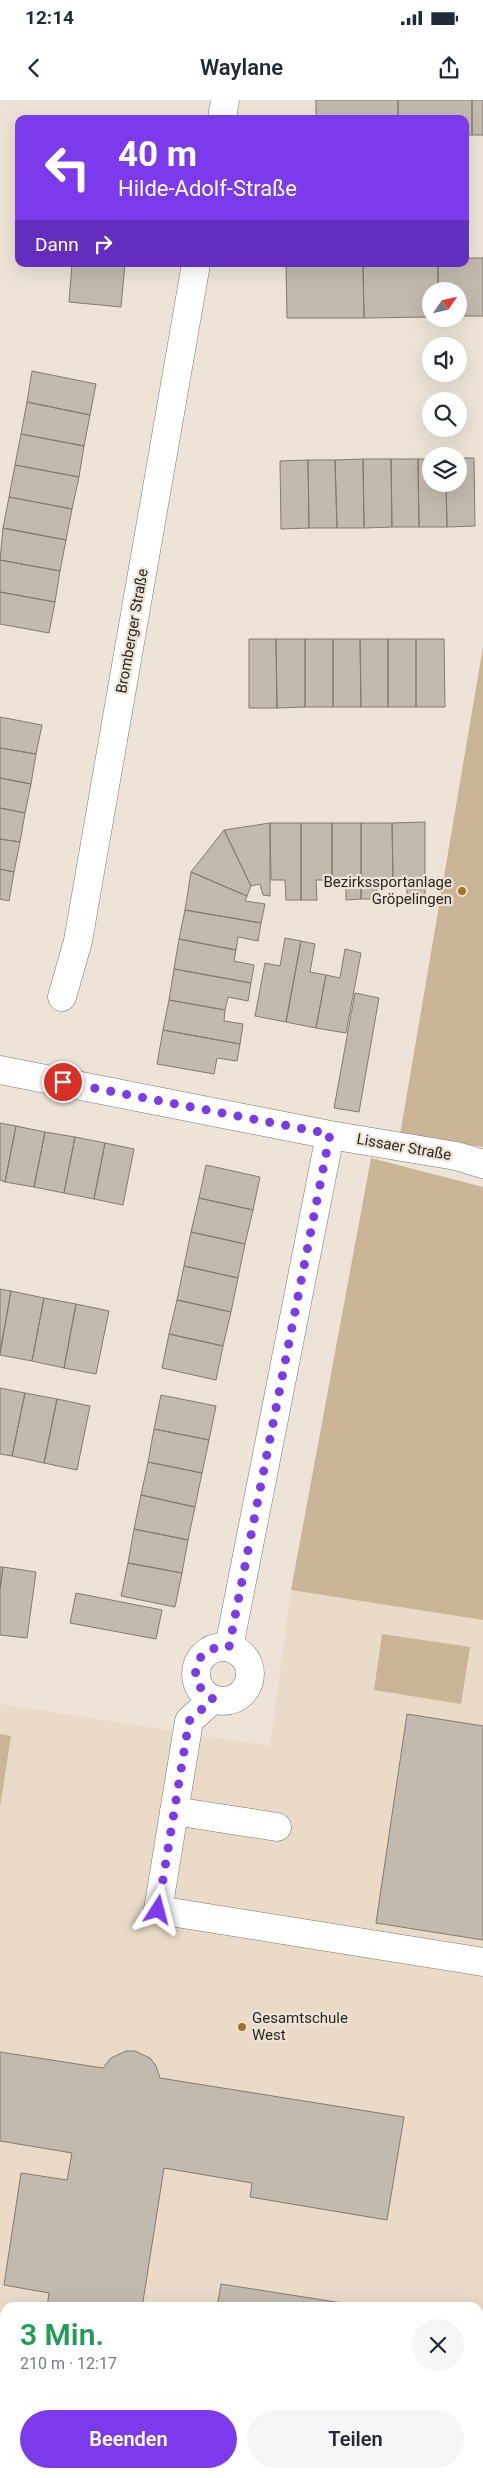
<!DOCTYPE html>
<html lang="de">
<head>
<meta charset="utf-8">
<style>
	:root { --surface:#fff; --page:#f6f6f7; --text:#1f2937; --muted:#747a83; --accent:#7c3aed }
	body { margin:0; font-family:Roboto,sans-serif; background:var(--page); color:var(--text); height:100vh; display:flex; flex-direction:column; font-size:19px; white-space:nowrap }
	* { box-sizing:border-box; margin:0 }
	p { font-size:16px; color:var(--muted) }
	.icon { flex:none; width:28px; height:28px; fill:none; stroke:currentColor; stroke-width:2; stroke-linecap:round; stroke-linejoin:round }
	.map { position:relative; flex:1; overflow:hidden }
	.side { position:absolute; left:0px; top:2202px; width:484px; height:176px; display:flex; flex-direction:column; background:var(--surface); border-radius:15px 15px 0 0; box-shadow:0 5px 20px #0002 }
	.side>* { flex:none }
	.top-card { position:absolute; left:15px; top:15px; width:454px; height:152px; border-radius:10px; box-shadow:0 5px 20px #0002; background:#7c3aed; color:#fff; overflow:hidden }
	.needle { width:32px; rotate:56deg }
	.controls { position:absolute; left:422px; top:182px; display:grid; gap:10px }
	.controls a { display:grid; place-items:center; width:45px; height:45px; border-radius:50%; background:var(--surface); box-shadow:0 5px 20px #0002; font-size:25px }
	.pin { position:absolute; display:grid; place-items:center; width:42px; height:42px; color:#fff; margin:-21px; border:2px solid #fff; border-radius:50%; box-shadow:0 1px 5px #0007 }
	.me { position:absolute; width:55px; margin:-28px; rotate:9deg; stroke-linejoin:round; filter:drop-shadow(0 0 4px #0008) }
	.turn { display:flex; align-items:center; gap:18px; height:105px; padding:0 20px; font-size:22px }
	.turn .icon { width:65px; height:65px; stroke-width:2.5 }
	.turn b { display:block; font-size:35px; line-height:42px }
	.then { display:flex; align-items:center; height:48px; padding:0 20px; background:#0003; gap:10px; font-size:19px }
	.round { display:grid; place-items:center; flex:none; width:52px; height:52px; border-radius:26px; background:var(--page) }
	.head { display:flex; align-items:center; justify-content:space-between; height:85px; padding:0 20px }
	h1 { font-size:30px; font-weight:600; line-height:38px; color:#1e9e55 }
	.cta { display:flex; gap:10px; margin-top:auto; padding:10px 20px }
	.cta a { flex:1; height:58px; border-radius:30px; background:var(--accent); color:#fff; font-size:20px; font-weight:600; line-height:58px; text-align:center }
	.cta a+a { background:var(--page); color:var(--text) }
	.status { display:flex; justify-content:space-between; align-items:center; height:35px; padding:0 25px; background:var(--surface); direction:ltr }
	.status svg { height:14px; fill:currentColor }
	header { display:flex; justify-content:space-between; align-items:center; height:65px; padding:0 20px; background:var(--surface); font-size:22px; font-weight:600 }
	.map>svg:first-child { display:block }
	.built { fill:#e9dbc7; fill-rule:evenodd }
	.green { fill:#cab597 }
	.building { fill:#c2baad; stroke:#837b6f }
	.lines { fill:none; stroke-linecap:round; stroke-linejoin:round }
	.minor-casing { stroke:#7e756a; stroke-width:29 }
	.minor { stroke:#fff; stroke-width:28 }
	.route { stroke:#7c3aed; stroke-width:9; stroke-dasharray:0 16.2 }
	.poi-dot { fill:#a27527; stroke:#ede4d7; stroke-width:2 }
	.labels { text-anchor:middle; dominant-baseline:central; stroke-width:4.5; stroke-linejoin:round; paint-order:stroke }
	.street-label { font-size:15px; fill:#2a2722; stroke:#ede4d7 }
	.poi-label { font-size:15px; fill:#2a2722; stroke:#ede4d7; text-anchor:end }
</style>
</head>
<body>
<div class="status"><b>12:14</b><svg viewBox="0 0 49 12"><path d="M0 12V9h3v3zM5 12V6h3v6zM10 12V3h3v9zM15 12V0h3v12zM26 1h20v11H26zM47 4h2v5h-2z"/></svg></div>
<header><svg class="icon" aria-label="back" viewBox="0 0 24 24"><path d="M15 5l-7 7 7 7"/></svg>Waylane<svg class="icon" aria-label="share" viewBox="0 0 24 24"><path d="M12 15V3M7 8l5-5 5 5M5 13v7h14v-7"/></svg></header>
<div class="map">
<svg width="483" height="2378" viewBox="0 0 483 2378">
	<rect width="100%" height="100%" fill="#ede4d7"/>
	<path class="built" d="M291,1490L483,1520V2378H0V1604L270,1646ZM5,2208H479V2374H5Z"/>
	<path class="green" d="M483,547V1047L400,1035Z
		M371,1058L483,1087V1520L291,1490Z
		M382,1534L470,1547L461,1604L374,1590Z
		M0,1634L11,1636L0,1707Z"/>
	<path class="building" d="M316,0H398V19H316Z
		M398,0H472V35H465V19H398Z
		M472,0H483V35H472Z
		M465,158H483V216H459V191H438V164H465Z
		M72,164H125L121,207L69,202Z
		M286,164H363L364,218H287Z
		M363,164H438V191H431V217L364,218Z
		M32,271L96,284L90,315L27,302Z
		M27,302L90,315L84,346L21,334Z
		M21,334L84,346L79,377L15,365Z
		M459,358H474L475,426L447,427L446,384H459Z
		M363,359L364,428H337L335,360Z
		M363,359H391L392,427L364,428Z
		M391,359H418L419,427H392Z
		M418,359H431V384H446L447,427H419Z
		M308,360L309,428L281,429L280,361Z
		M308,360H335L337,428H309Z
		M15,365L79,377L72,409L9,397Z
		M9,397L72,409L66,440L3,428Z
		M3,428L66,440L60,471L0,460Z
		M0,460L60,471L55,502L0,492Z
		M0,492L55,502L49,533L0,524Z
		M249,539H276L277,608H249Z
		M276,539H305V607L277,608Z
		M305,539H333V607H305Z
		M333,539H360L361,607H333Z
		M360,539H388V607H361Z
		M388,539H416V607H388Z
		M416,539H444L445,607H416Z
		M0,617L42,625L36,654L0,648Z
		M0,648L36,654L31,684L0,678Z
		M0,678L31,684L25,713L0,708Z
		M0,708L25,713L20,742L0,739Z
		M425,722V799H407V780H393L392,723Z
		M270,723H301V800H286L285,780H271Z
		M270,723V796L263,795L260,784L251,786L224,730Z
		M301,723H332V780H316L317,800H301Z
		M332,723H361V799L346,800V780H332Z
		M361,723H392L393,780H377V799H361Z
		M224,730L251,786L247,796L191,772Z
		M0,739L20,742L14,772L0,769Z
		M0,769L14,772L9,801L0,799Z
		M191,772L247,796L245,801L265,804L261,823L185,810Z
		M185,810L261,823L258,841L238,837L236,850L179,839Z
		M285,838L301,841L286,922L255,916L265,863L280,866Z
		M179,839L236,850L234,861L254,865L251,883L174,869Z
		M301,841L315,844L310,872L326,875L316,928L286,922Z
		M345,849L361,853L346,933L316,928L326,875L340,878Z
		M174,869L251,883L248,901L228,897L225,910L169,900Z
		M355,893L379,898L359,1012L334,1008Z
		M169,900L225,910L224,921L243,924L240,944L163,930Z
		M163,930L240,944L237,961L217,958L214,974L157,964Z
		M0,1023L16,1026L5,1082L0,1080Z
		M16,1026L45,1032L34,1087L5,1082Z
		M45,1032L75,1037L64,1093L34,1087Z
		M75,1037L105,1043L94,1099L64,1093Z
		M105,1043L134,1049L123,1105L94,1099Z
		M206,1065L260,1077L253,1110L199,1098Z
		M199,1098L253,1110L245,1144L191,1132Z
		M191,1132L245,1144L238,1178L184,1166Z
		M184,1166L238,1178L231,1212L177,1200Z
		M0,1189L11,1191L0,1252Z
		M11,1191L44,1198L32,1261L0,1255Z
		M44,1198L76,1204L64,1268L32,1261Z
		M177,1200L231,1212L223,1246L169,1234Z
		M76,1204L109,1211L96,1274L64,1268Z
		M169,1234L223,1246L216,1280L162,1268Z
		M0,1288L25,1293L12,1356L0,1354Z
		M25,1293L57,1299L44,1363L12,1356Z
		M161,1295L216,1306L209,1340L154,1329Z
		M57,1299L90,1306L77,1370L44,1363Z
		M154,1329L209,1340L202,1373L148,1362Z
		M148,1362L202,1373L195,1407L141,1395Z
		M141,1395L195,1407L188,1440L134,1429Z
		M134,1429L188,1440L182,1473L128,1463Z
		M128,1463L182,1473L175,1507L121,1496Z
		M0,1467H3L0,1489Z
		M3,1467L36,1472L27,1538L0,1535V1489Z
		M76,1493L162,1510L156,1539L70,1523Z
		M407,1614L483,1626V1840L376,1823Z
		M126,1951H135L150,1958L156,1966L160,1978L404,2017L387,2120L250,2097L252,2083L164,2068L142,2208H47L49,2193L4,2185L21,2073L67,2080L72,2053L0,2041V1952L103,1968L111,1958Z
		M221,2184L374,2208H217Z
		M0,2223L5,2224V2298H0Z
		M2,2354L5,2355V2374H128L131,2378H0V2356Z
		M192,2374H368L367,2378H191Z"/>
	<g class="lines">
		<defs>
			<path id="minor" d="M222,19L225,0
				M62,897L78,841L196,164
				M0,970L330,1035L456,1056L483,1064
				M196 1574a27 27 0 1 1 54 0a27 27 0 1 1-54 0Z
				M229,1547L330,1035
				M213,1599L189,1621L158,1810L483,1862
				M174,1711L277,1727
				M479,2336L483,2327
				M459,2378L461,2374"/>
		</defs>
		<use href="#minor" class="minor-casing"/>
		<use href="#minor" class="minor"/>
	</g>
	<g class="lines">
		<path class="route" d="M63,982L330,1034L229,1547C194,1544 183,1581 213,1599L189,1621L158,1810"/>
	</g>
	<g class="poi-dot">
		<circle cx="462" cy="791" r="5"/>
		<circle cx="242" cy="1927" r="5"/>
	</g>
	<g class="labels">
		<g class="street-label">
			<text transform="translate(132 531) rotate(-80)">Bromberger Straße</text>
			<text transform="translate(404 1047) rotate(10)">Lissaer Straße</text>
		</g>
		<g class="poi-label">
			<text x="452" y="782">Bezirkssportanlage<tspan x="452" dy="17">Gröpelingen</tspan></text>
			<text x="252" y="1918" text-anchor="start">Gesamtschule<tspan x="252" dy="17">West</tspan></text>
		</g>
	</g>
</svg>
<div class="controls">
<a><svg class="needle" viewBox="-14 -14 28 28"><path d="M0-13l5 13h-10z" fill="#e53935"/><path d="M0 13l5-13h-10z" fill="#747a83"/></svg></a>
<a><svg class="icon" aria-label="sound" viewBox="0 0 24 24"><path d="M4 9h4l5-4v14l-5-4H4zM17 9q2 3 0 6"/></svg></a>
<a><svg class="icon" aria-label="search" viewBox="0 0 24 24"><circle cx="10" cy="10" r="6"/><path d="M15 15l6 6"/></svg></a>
<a><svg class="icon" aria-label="layers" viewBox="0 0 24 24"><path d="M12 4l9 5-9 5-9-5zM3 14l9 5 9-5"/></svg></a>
</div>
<div class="pin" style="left:63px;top:982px;background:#d93025"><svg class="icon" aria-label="arrive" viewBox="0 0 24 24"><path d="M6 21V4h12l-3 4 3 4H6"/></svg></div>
<svg class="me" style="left:158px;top:1810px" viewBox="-20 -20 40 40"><path d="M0-17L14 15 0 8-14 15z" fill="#7c3aed" stroke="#fff" stroke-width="4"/></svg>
<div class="top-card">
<div class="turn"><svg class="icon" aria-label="left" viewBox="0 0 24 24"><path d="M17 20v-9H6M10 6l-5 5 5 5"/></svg><div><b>40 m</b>Hilde-Adolf-Straße</div></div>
<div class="then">Dann<svg class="icon" aria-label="right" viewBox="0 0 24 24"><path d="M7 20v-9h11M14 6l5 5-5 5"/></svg></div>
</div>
<section class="side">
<div class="head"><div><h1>3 Min.</h1><p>210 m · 12:17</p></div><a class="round"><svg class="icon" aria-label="close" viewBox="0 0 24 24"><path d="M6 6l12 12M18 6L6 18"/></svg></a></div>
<div class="cta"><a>Beenden</a><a>Teilen</a></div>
</section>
</div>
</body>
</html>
